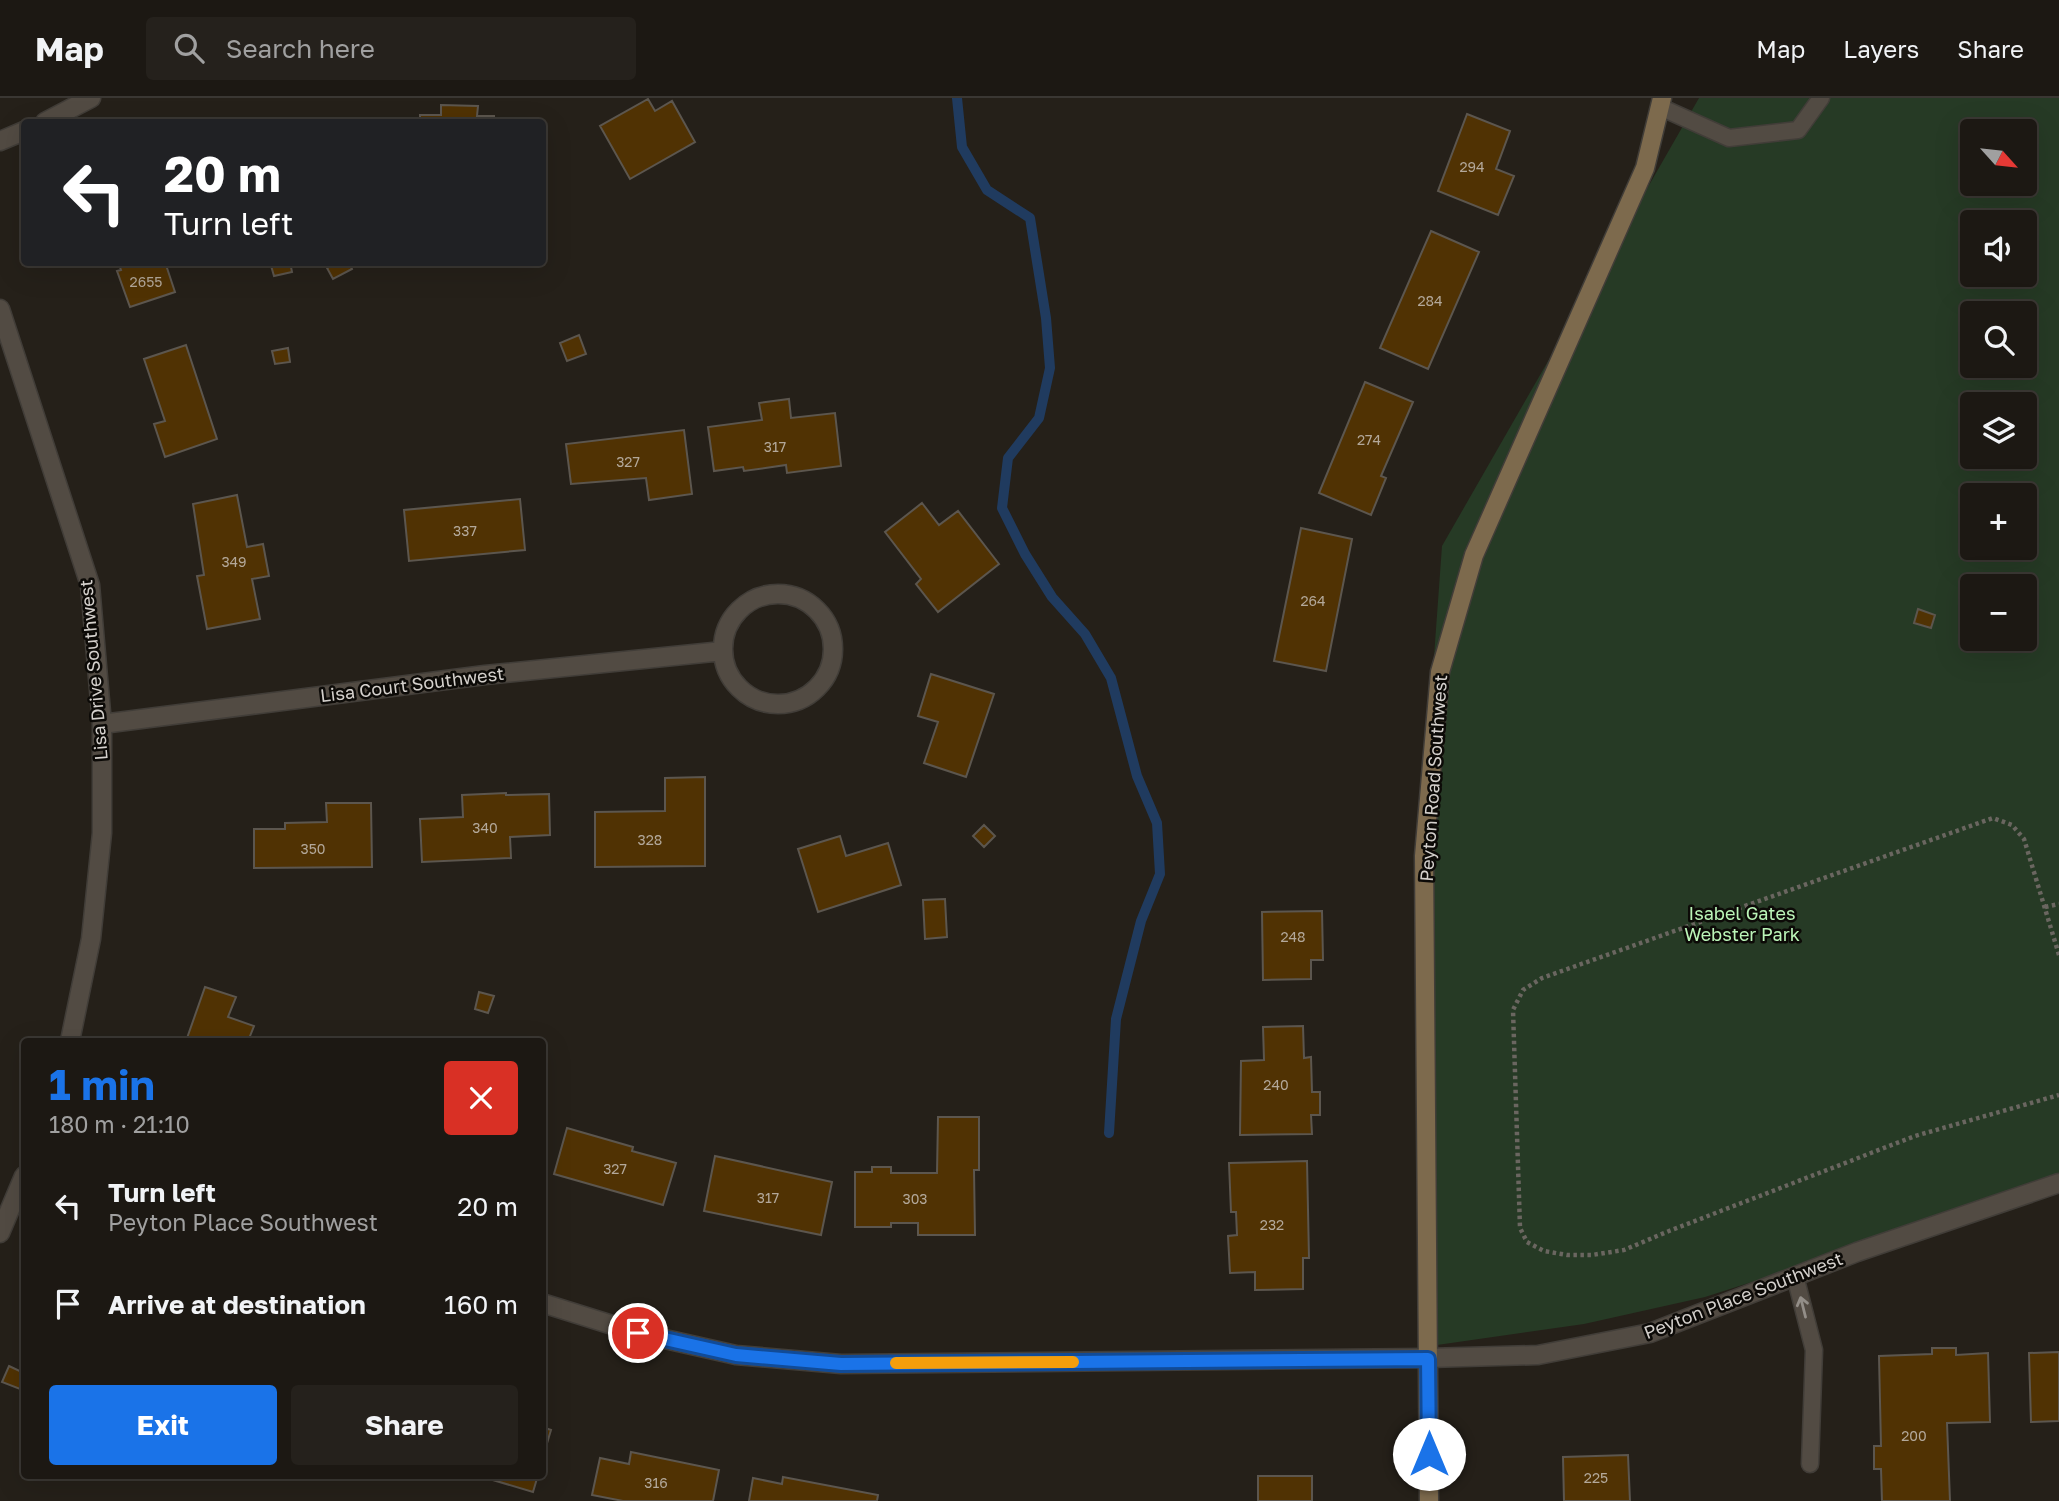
<!DOCTYPE html>
<html lang="en">
<head>
<meta charset="utf-8">
<style>
	:root { --surface:#1c1813; --page:#25211c; --text:#f1f3f6; --muted:#a0a0a0; --line:#3a3733; --accent:#1a73e8 }
	body { margin:0; font-family:"Golos Text",sans-serif; background:var(--page); color:var(--text); height:100vh; display:flex; flex-direction:column; font-size:26px; white-space:nowrap }
	* { box-sizing:border-box; margin:0 }
	p { font-size:23px; color:var(--muted) }
	.icon { flex:none; width:38px; height:38px; fill:none; stroke:currentColor; stroke-width:2; stroke-linecap:round; stroke-linejoin:round }
	.map { position:relative; flex:1; overflow:hidden }
	.drawer { position:absolute; left:21px; top:940px; width:525px; height:441px; display:flex; flex-direction:column; background:var(--surface); border-radius:7px; box-shadow:0 7px 28px #0002,0 0 0 2px var(--line) }
	.drawer>* { flex:none }
	.banner { position:absolute; left:21px; top:21px; width:525px; height:147px; border-radius:7px; box-shadow:0 7px 28px #0002,0 0 0 2px var(--line); background:#202124; color:#fff; overflow:hidden }
	.needle { width:46px; rotate:117deg }
	.controls { position:absolute; left:1960px; top:21px; display:grid; gap:14px }
	.controls a { display:grid; place-items:center; width:77px; height:77px; border-radius:7px; background:var(--surface); box-shadow:0 7px 28px #0002,0 0 0 2px var(--line); font-size:35px }
	.pin { position:absolute; display:grid; place-items:center; width:60px; height:60px; color:#fff; margin:-30px; border:4px solid #fff; border-radius:50%; box-shadow:0 2px 7px #0007 }
	.me { position:absolute; width:77px; margin:-38px; rotate:0deg; stroke-linejoin:round; filter:drop-shadow(0 0 5px #0008) }
	.turn { display:flex; align-items:center; gap:24px; height:147px; padding:0 28px; font-size:32px }
	.turn .icon { width:91px; height:91px; stroke-width:2.5 }
	.turn b { display:block; font-size:49px; line-height:60px }
	.round { display:grid; place-items:center; flex:none; width:74px; height:74px; border-radius:7px; background:var(--page) }
	.summary { display:flex; align-items:center; justify-content:space-between; height:119px; padding:0 28px }
	h1 { font-size:42px; font-weight:700; line-height:52px; color:var(--accent) }
	.button { display:flex; gap:14px; margin-top:auto; padding:14px 28px }
	.button a { flex:1; height:80px; border-radius:7px; background:var(--accent); color:#fff; font-size:28px; font-weight:700; line-height:80px; text-align:center }
	.button a+a { background:var(--page); color:var(--text) }
	ul { padding:0; list-style:none }
	li { display:flex; align-items:center; gap:21px; height:98px; padding:0 28px }
	li div { flex:1 }
	li b { display:block; font-size:26px }
	li em { font-style:normal }
	header { display:flex; align-items:center; gap:42px; box-sizing:border-box; height:98px; padding:0 35px; background:var(--surface); border-bottom:2px solid var(--line) }
	header strong { font-size:33px }
	nav { display:flex; gap:38px; margin-inline-start:auto; font-size:24px }
	.search { width:490px; height:63px; background:var(--page); display:flex; align-items:center; gap:18px; box-sizing:border-box; padding:0 24px; border-radius:7px; color:var(--muted); font-size:26px }
	.map>svg:first-child { display:block }
	.green { fill:#263a25; fill-rule:evenodd }
	.lines { fill:none; stroke-linecap:round; stroke-linejoin:round }
	.stream { stroke:#203b5f; stroke-width:10 }
	.building { fill:#503203; stroke:#5c564e; stroke-width:2 }
	.lane-casing { stroke:#413d38; stroke-width:19 }
	.street-casing { stroke:#413d38; stroke-width:21 }
	.secondary-casing { stroke:#413d38; stroke-width:21 }
	.path { stroke:#6a6660; stroke-width:4.5; stroke-dasharray:3.5 3.5; stroke-linecap:butt }
	.lane { stroke:#524b43; stroke-width:16 }
	.street { stroke:#524b43; stroke-width:18 }
	.secondary { stroke:#7d6a4d; stroke-width:18 }
	.oneway { stroke:#938e88 }
	.route-casing { stroke:#114b97; stroke-width:18 }
	.route { stroke:#1a73e8; stroke-width:12 }
	.slow { stroke:#f59e0b; stroke-width:12 }
	.labels { text-anchor:middle; dominant-baseline:central; stroke-width:5; stroke-linejoin:round; paint-order:stroke }
	.number-label { font-size:14px; fill:#b3a89a }
	.street-label { font-size:18px; fill:#d4d0cc; stroke:#0c0a07 }
	.park-label { font-size:18px; fill:#bbf5b8; stroke:#0c0a07 }
</style>
</head>
<body>
<header>
<strong>Map</strong>
<div class="search"><svg class="icon" aria-label="search" viewBox="0 0 24 24"><circle cx="10" cy="10" r="6"/><path d="M15 15l6 6"/></svg>Search here</div>
<nav><a>Map</a><a>Layers</a><a>Share</a></nav>
</header>
<div class="map">
<svg width="2059" height="1403" viewBox="0 0 2059 1403">
	<rect width="100%" height="100%" fill="#252019"/>
	<path class="green" d="M1699,0H2059V1086L1705,1199L1584,1226L1423,1249L1424,697L1442,448ZM1972,33H2025V86H1972ZM1972,124H2025V177H1972ZM1972,215H2025V268H1972ZM1972,306H2025V359H1972ZM1972,397H2025V450H1972ZM1972,488H2025V541H1972Z"/>
	<g class="lines">
		<path class="stream" d="M957,0L962,49L987,92L1030,120L1046,220L1050,270L1039,320L1008,360L1002,410L1025,456L1052,499L1085,536L1111,580L1137,678L1157,725L1160,776L1141,823L1116,921L1109,1035"/>
	</g>
	<path class="building" d="M648,1L655,13L672,3L695,44L630,81L600,28Z
		M441,7L478,8L477,18H494V24H420V17H441Z
		M1467,16L1510,33L1496,71L1514,78L1498,117L1438,93Z
		M1431,133L1479,154L1428,271L1380,250Z
		M118,164H165L175,194L130,209L117,173L121,172Z
		M270,164H290L292,174L274,178Z
		M338,164H349L352,171L333,181L327,170Z
		M579,237L586,256L567,263L560,245Z
		M186,247L217,341L165,359L154,326L165,323L144,261Z
		M288,250L290,264L275,266L272,253Z
		M1365,284L1413,304L1381,378L1386,380L1371,417L1319,395Z
		M789,301L791,320L835,315L841,368L787,375L786,367L744,373L743,369L714,373L708,329L762,322L759,305Z
		M684,332L692,396L649,402L646,380L571,386L566,346Z
		M237,397L247,449L263,446L269,478L252,481L260,521L207,531L197,478L204,477L193,406Z
		M520,401L525,452L409,463L404,412Z
		M922,405L939,427L958,413L999,466L938,514L916,486L921,481L885,434Z
		M1301,430L1352,441L1326,573L1274,563Z
		M1918,511L1935,517L1931,530L1914,525Z
		M931,576L994,596L966,679L924,665L938,624L918,618Z
		M705,679V768L595,769V714L665,713V680Z
		M506,695V697L549,696L550,737L510,739L511,760L422,764L420,721L463,719L462,697Z
		M326,705H371L372,769L254,770V731H285V725L327,724Z
		M984,727L995,738L984,749L973,738Z
		M840,738L846,758L888,745L901,787L818,814L798,751Z
		M945,801L947,839L925,841L923,802Z
		M1322,813L1323,862H1311V881L1263,882L1262,814Z
		M205,889L236,899L228,919L254,928L248,943H186Z
		M479,894L494,898L488,915L475,911Z
		M1303,928L1304,960L1311,959L1312,994H1320V1017H1311L1312,1036L1240,1037L1241,963L1264,962L1263,929Z
		M938,1019H979V1072H974L975,1137H918V1125H891V1129H855V1074H872V1069H891V1075H937Z
		M567,1030L633,1049L632,1053L676,1065L663,1107L554,1076Z
		M715,1058L832,1084L821,1137L704,1113Z
		M1307,1063L1309,1160H1303V1191L1255,1192V1174L1230,1175L1228,1138L1237,1137L1236,1114H1231L1229,1065Z
		M1932,1250H1956V1257L1988,1255L1990,1324L1947,1325L1950,1403H1882L1881,1371H1874V1348H1881L1879,1258L1932,1256Z
		M2059,1254V1323L2031,1324L2029,1255Z
		M9,1268L24,1275L20,1291L2,1284Z
		M542,1329L551,1332L542,1362Z
		M631,1354L719,1372L713,1403H623L592,1397L600,1360L629,1366Z
		M1628,1357L1630,1403H1564L1563,1359Z
		M476,1377H538L533,1394Z
		M1258,1378H1312V1403H1258Z
		M783,1379L878,1397L877,1403H749L753,1380L782,1386Z"/>
	<g class="lines">
		<defs>
			<path id="lane" d="M1660,9L1729,40L1798,32L1821,0
				M1795,1178L1814,1252L1810,1366"/>
			<path id="street" d="M45,24L91,0
				M0,43L24,33
				M0,211L90,487L102,626V735L91,841L70,943
				M723 551a55 55 0 1 1 110 0a55 55 0 1 1-110 0Z
				M102,626L485,577L723,553
				M0,1135L24,1078
				M542,1205L638,1235L736,1257L841,1266L1428,1260L1538,1257L1650,1235L1857,1154L2059,1085"/>
			<path id="secondary" d="M1429,1403L1424,758L1440,574L1474,457L1645,70L1662,0"/>
		</defs>
		<use href="#lane" class="lane-casing"/>
		<use href="#street" class="street-casing"/>
		<use href="#secondary" class="secondary-casing"/>
		<path class="path" d="M2045,809L2059,806
			M2059,857L2024,741L2012,727L1993,720L1542,880L1523,892L1513,912L1520,1130L1527,1144L1544,1153L1567,1157H1592L1624,1152L1669,1133L1915,1038L2059,997"/>
		<use href="#lane" class="lane"/>
		<use href="#street" class="street"/>
		<use href="#secondary" class="secondary"/>
	</g>
	<defs><path id="oneway-shaft" d="M-6 0H5M1.5-3L5.5 0L1.5 3" fill="none" stroke-width="1.6" stroke-linecap="round" stroke-linejoin="round" transform="scale(1.75)"/></defs>
	<use class="oneway" href="#oneway-shaft" transform="translate(1803 1209) rotate(-104)"/>
	<g class="lines">
		<defs>
			<path id="route" d="M638,1235L736,1257L841,1266L1428,1261L1429,1356"/>
		</defs>
		<use href="#route" class="route-casing"/>
		<use href="#route" class="route"/>
		<path class="slow" d="M896,1265L1073,1264"/>
	</g>
	<g class="labels">
		<g class="number-label">
			<text x="1472" y="68">294</text>
			<text x="146" y="183">2655</text>
			<text x="1430" y="202">284</text>
			<text x="1369" y="341">274</text>
			<text x="775" y="348">317</text>
			<text x="628" y="363">327</text>
			<text x="465" y="432">337</text>
			<text x="234" y="463">349</text>
			<text x="1313" y="502">264</text>
			<text x="485" y="729">340</text>
			<text x="650" y="741">328</text>
			<text x="313" y="750">350</text>
			<text x="1293" y="838">248</text>
			<text x="1276" y="986">240</text>
			<text x="615" y="1070">327</text>
			<text x="768" y="1099">317</text>
			<text x="915" y="1100">303</text>
			<text x="1272" y="1126">232</text>
			<text x="1914" y="1337">200</text>
			<text x="1596" y="1379">225</text>
			<text x="656" y="1384">316</text>
		</g>
		<g class="street-label">
			<text transform="translate(93 572) rotate(-95)">Lisa Drive Southwest</text>
			<text transform="translate(412 586) rotate(-7)">Lisa Court Southwest</text>
			<text transform="translate(1433 680) rotate(-86)">Peyton Road Southwest</text>
			<text transform="translate(1743 1197) rotate(-21)">Peyton Place Southwest</text>
		</g>
		<g class="park-label">
			<text x="1742" y="815">Isabel Gates<tspan x="1742" dy="21">Webster Park</tspan></text>
		</g>
	</g>
</svg>
<div class="controls">
<a><svg class="needle" viewBox="-14 -14 28 28"><path d="M0-13l5 13h-10z" fill="#e53935"/><path d="M0 13l5-13h-10z" fill="#a0a0a0"/></svg></a>
<a><svg class="icon" aria-label="sound" viewBox="0 0 24 24"><path d="M4 9h4l5-4v14l-5-4H4zM17 9q2 3 0 6"/></svg></a>
<a><svg class="icon" aria-label="search" viewBox="0 0 24 24"><circle cx="10" cy="10" r="6"/><path d="M15 15l6 6"/></svg></a>
<a><svg class="icon" aria-label="layers" viewBox="0 0 24 24"><path d="M12 4l9 5-9 5-9-5zM3 14l9 5 9-5"/></svg></a>
<a>+</a>
<a>−</a>
</div>
<div class="pin" style="left:638px;top:1235px;background:#d93025"><svg class="icon" aria-label="arrive" viewBox="0 0 24 24"><path d="M6 21V4h12l-3 4 3 4H6"/></svg></div>
<svg class="me" style="left:1429px;top:1356px" viewBox="-20 -20 40 40"><circle r="19" fill="#fff"/><path d="M0-13L10 11 0 6-10 11z" fill="#1a73e8"/></svg>
<div class="banner">
<div class="turn"><svg class="icon" aria-label="left" viewBox="0 0 24 24"><path d="M17 20v-9H6M10 6l-5 5 5 5"/></svg><div><b>20 m</b>Turn left</div></div>
</div>
<section class="drawer">
<div class="summary"><div><h1>1 min</h1><p>180 m · 21:10</p></div><a class="round" style="background:#d93025;color:#fff"><svg class="icon" aria-label="close" viewBox="0 0 24 24"><path d="M6 6l12 12M18 6L6 18"/></svg></a></div>
<ul>
<li><svg class="icon" aria-label="left" viewBox="0 0 24 24"><path d="M17 20v-9H6M10 6l-5 5 5 5"/></svg><div><b>Turn left</b><p>Peyton Place Southwest</p></div><em>20 m</em></li>
<li><svg class="icon" aria-label="arrive" viewBox="0 0 24 24"><path d="M6 21V4h12l-3 4 3 4H6"/></svg><div><b>Arrive at destination</b></div><em>160 m</em></li>
</ul>
<div class="button"><a>Exit</a><a>Share</a></div>
</section>
</div>
</body>
</html>
